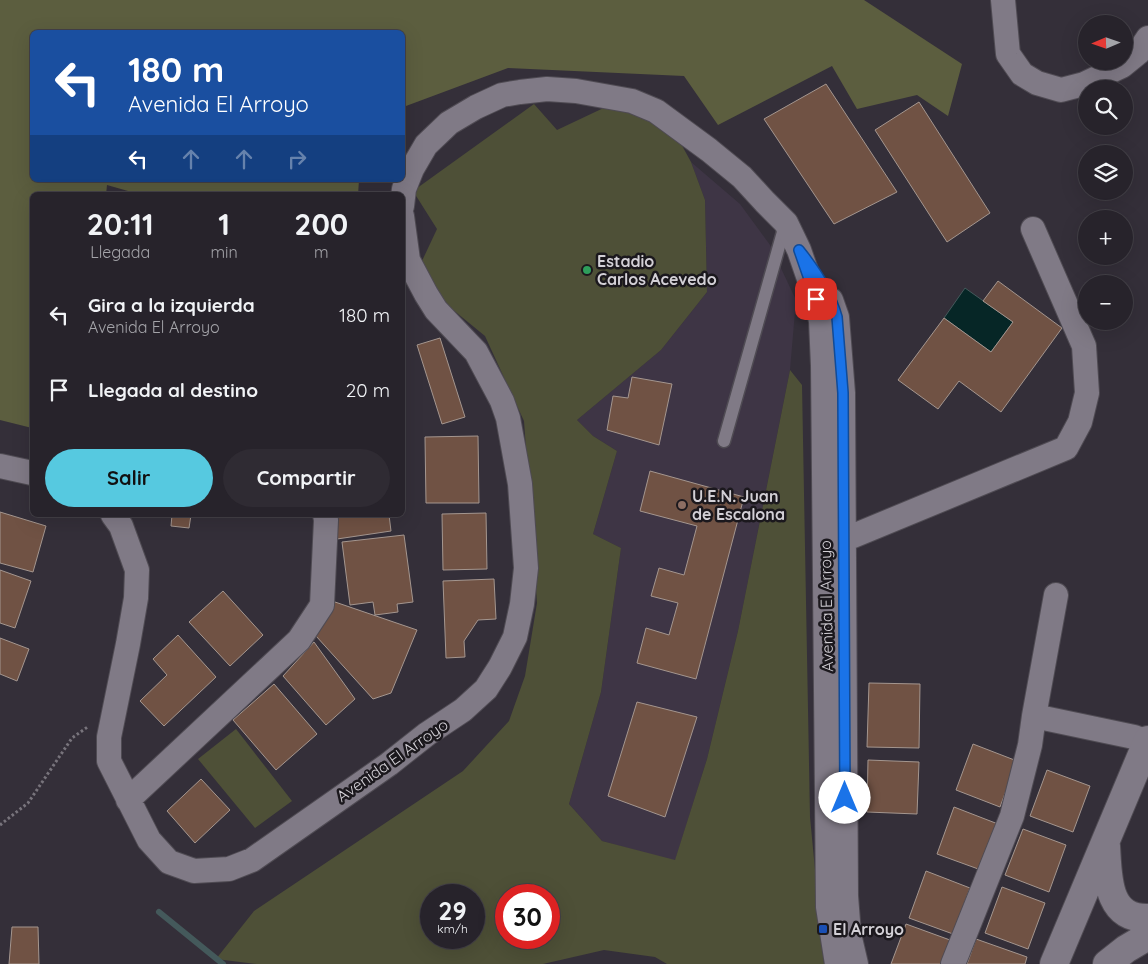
<!DOCTYPE html>
<html lang="es">
<head>
<meta charset="utf-8">
<style>
	:root { --surface:#27232b; --page:#2f2b33; --text:#f1f3f6; --muted:#a4a4a9; --line:#434047; --accent:#56c9e0 }
	body { margin:0; font-family:Quicksand,sans-serif; background:var(--page); color:var(--text); height:100vh; display:flex; flex-direction:column; font-size:19px; white-space:nowrap }
	* { box-sizing:border-box; margin:0 }
	p { font-size:16px; color:var(--muted) }
	.icon { flex:none; width:28px; height:28px; fill:none; stroke:currentColor; stroke-width:2; stroke-linecap:round; stroke-linejoin:round }
	.map { position:relative; flex:1; overflow:hidden }
	.details { position:absolute; left:30px; top:192px; width:375px; height:325px; display:flex; flex-direction:column; background:var(--surface); border-radius:8px; box-shadow:0 5px 20px #0002,0 0 0 1px var(--line) }
	.details>* { flex:none }
	.hud { position:absolute; left:30px; top:30px; width:375px; height:152px; border-radius:8px; box-shadow:0 5px 20px #0002,0 0 0 1px var(--line); background:#1a4fa0; color:#fff; overflow:hidden }
	.needle { width:32px; rotate:268deg }
	.tools { position:absolute; left:1078px; top:15px; display:grid; gap:10px }
	.tools a { display:grid; place-items:center; width:55px; height:55px; border-radius:50%; background:var(--surface); box-shadow:0 5px 20px #0002,0 0 0 1px var(--line); font-size:25px }
	.speed { position:absolute; left:420px; top:884px; display:flex; gap:10px; font-size:25px; font-weight:700; text-align:center }
	.speed>* { display:grid; place-content:center; width:65px; height:65px; border-radius:50%; background:var(--surface); box-shadow:0 5px 20px #0002,0 0 0 1px var(--line); line-height:1 }
	.speed small { font-size:12px; font-weight:400 }
	.speed .limit { border:8px solid #d22; background:#fff; color:#111 }
	.pin { position:absolute; display:grid; place-items:center; width:42px; height:42px; color:#fff; margin:-21px; border-radius:10px; box-shadow:0 2px 8px #0006 }
	.me { position:absolute; width:55px; margin:-28px; rotate:0deg; stroke-linejoin:round; filter:drop-shadow(0 0 4px #0008) }
	.turn { display:flex; align-items:center; gap:18px; height:105px; padding:0 15px; font-size:22px }
	.turn .icon { width:65px; height:65px; stroke-width:2.5 }
	.turn b { display:block; font-size:35px; line-height:42px }
	.lanes { display:flex; align-items:center; height:48px; padding:0 15px; background:#0003; justify-content:center; gap:25px; direction:ltr }
	.lanes .off { opacity:.35 }
	.eta { display:flex; justify-content:space-evenly; align-items:center; height:85px; text-align:center }
	.eta b { font-size:30px; font-weight:700; line-height:35px }
	.button { display:flex; gap:10px; margin-top:auto; padding:10px 15px }
	.button a { flex:1; height:58px; border-radius:30px; background:var(--accent); color:#111; font-size:20px; font-weight:700; line-height:58px; text-align:center }
	.button a+a { background:var(--page); color:var(--text) }
	ul { padding:0; list-style:none }
	li { display:flex; align-items:center; gap:15px; height:75px; padding:0 15px }
	li div { flex:1 }
	li b { display:block; font-size:19px }
	li em { font-style:normal }
	.map>svg:first-child { display:block }
	.built { fill:#3e3545 }
	.green { fill:#4e5037; fill-rule:evenodd }
	.forest { fill:#5c5e3f }
	.water { fill:#062626; stroke:#44595b }
	.lines { fill:none; stroke-linecap:round; stroke-linejoin:round }
	.stream { stroke:#44595b; stroke-width:6 }
	.building { fill:#705244; stroke:#a4968f }
	.lane-casing { stroke:#4f4b53; stroke-width:15 }
	.street-casing { stroke:#4f4b53; stroke-width:26 }
	.secondary-casing { stroke:#4f4b53; stroke-width:30 }
	.path { stroke:#78747c; stroke-width:3; stroke-dasharray:2.5 2.5; stroke-linecap:butt }
	.lane { stroke:#807a86; stroke-width:12 }
	.street { stroke:#807a86; stroke-width:24 }
	.secondary { stroke:#807a86; stroke-width:28 }
	.route-casing { stroke:#114b97; stroke-width:12 }
	.route { stroke:#1a73e8; stroke-width:9 }
	.leisure-dot { fill:#2e9e5b; stroke:#1b181d; stroke-width:2 }
	.education-dot { fill:#8d6e63; stroke:#1b181d; stroke-width:2 }
	.transit-dot { fill:#1a4fb4; stroke:#1b181d; stroke-width:2 }
	.labels { text-anchor:middle; dominant-baseline:central; stroke-width:5; stroke-linejoin:round; paint-order:stroke }
	.poi-label { font-size:16px; font-weight:bold; fill:#d3d0d6; stroke:#1b181d; text-anchor:start }
	.street-label { font-size:16px; fill:#d3d0d6; stroke:#1b181d }
</style>
</head>
<body>
<div class="map">
<svg width="1148" height="964" viewBox="0 0 1148 964">
	<rect width="100%" height="100%" fill="#342f39"/>
	<path class="built" d="M691,162L740,204L770,245L796,300L790,370L738,631L707,759L675,861L602,841L569,804L601,692L621,548L593,534L617,451L593,436L577,420L661,350L707,292L705,200Z"/>
	<path class="green" d="M534,104L557,130L612,104L674,131L691,162L705,200L707,292L661,350L577,420L593,436L617,451L593,534L621,548L601,692L569,804L602,841L675,860L707,759L738,631L790,370L802,385L810,817L824,964H667L655,957L604,950L543,964H257L216,959L254,911L463,771L509,721L525,676L537,603L524,421L485,336L441,300L422,261L437,229L413,191ZM431,895H474V938H431ZM506,895H549V938H506Z
		M236,729L292,801L255,828L198,759Z"/>
	<path class="forest" d="M0,0H864L962,64L948,116L917,95L857,109L832,66L718,125L684,76L508,68L406,106L403,110L402,32H32V180H359L358,195H142L107,185L106,195H32V428L0,420Z"/>
	<path class="water" d="M965,288L1013,322L991,352L944,318Z"/>
	<g class="lines">
		<path class="stream" d="M159,912L223,964"/>
	</g>
	<path class="building" d="M826,84L897,192L834,224L764,119Z
		M919,102L990,213L947,242L875,130Z
		M998,281L1062,328L1001,412L959,381L938,409L898,380L944,318L991,352L1013,322L983,301Z
		M440,338L465,417L442,424L417,345Z
		M632,377L672,384L659,445L607,430L613,396L628,398Z
		M478,436L479,503H426L425,437Z
		M650,471L744,497L696,679L637,663L646,628L669,635L678,603L651,596L659,568L684,575L697,526L640,511Z
		M0,512L46,526L33,572L0,563Z
		M486,513L487,569L443,570L442,514Z
		M172,515H191L189,528L171,526Z
		M333,515H389L391,531L337,539Z
		M404,535L413,602L397,604L398,612L375,615L373,602L350,605L342,542Z
		M0,570L31,581L15,628L0,623Z
		M494,579L496,619L478,620L464,641L465,657L446,658L443,581Z
		M223,591L263,635L230,666L189,622Z
		M335,602L417,630L391,693L373,699L316,636Z
		M178,635L216,677L164,726L140,701L167,675L153,659Z
		M0,638L29,649L17,681L0,674Z
		M314,642L355,699L326,725L283,676Z
		M869,683L920,684L919,748L867,747Z
		M274,684L317,734L276,770L233,720Z
		M637,702L697,717L665,817L608,796Z
		M973,744L1017,761L1000,807L956,790Z
		M868,760L919,762L917,814L867,812Z
		M1047,770L1090,786L1073,832L1030,816Z
		M201,779L230,810L195,843L167,811Z
		M954,807L998,824L981,870L937,854Z
		M1023,829L1066,845L1049,892L1005,875Z
		M926,871L970,888L953,934L909,918Z
		M1002,887L1045,903L1028,949L985,933Z
		M906,924L950,940L941,964H891Z
		M12,927H38L39,964H9Z
		M976,939L1027,957L1025,964H967Z"/>
	<g class="lines">
		<defs>
			<path id="lane" d="M724,441L785,225"/>
			<path id="street" d="M1003,0L1008,54L1022,74L1037,83L1061,90L1084,84L1122,66L1138,53L1148,38
				M402,206L404,189L412,169L426,145L449,123L476,107L502,95L520,92L547,89L576,91L632,101L656,111L709,150L742,177L765,202L786,223L799,250L816,299L821,321L823,366L828,907L837,964
				M831,300L837,317L843,393L846,896L849,934L856,964
				M0,466L32,473
				M113,515L121,526L137,570L136,598L128,644L109,737V761L149,840L169,862L194,871L229,869L252,860L389,764L427,734L463,710L486,689L500,667L515,637L522,604L526,568L520,484L508,418L502,401L476,352L436,310L426,294L408,260L402,216
				M829,546L1066,448L1080,422L1087,393L1084,346L1033,229
				M1034,716L1134,737L1147,742
				M128,800L299,640L322,605L326,520L325,515
				M953,964L1012,816L1030,745L1034,716L1056,595"/>
			<path id="secondary" d="M1106,846C1108,876 1106,919 1148,918
				M1054,964L1148,740
				M1107,964L1126,949L1148,936"/>
		</defs>
		<use href="#lane" class="lane-casing"/>
		<use href="#street" class="street-casing"/>
		<use href="#secondary" class="secondary-casing"/>
		<path class="path" d="M0,825L28,803L72,738L89,726"/>
		<use href="#lane" class="lane"/>
		<use href="#street" class="street"/>
		<use href="#secondary" class="secondary"/>
	</g>
	<g class="lines">
		<defs>
			<path id="route" d="M816,299L799,250C815,270 830,292 837,317L843,393L845,798"/>
		</defs>
		<use href="#route" class="route-casing"/>
		<use href="#route" class="route"/>
	</g>
	<circle class="leisure-dot" cx="587" cy="270" r="5"/>
	<circle class="education-dot" cx="682" cy="505" r="5"/>
	<rect class="transit-dot" x="818" y="924" width="10" height="10" rx="2.5"/>
	<g class="labels">
		<g class="poi-label">
			<text x="597" y="261">Estadio<tspan x="597" dy="18">Carlos Acevedo</tspan></text>
			<text x="692" y="496">U.E.N. Juan<tspan x="692" dy="18">de Escalona</tspan></text>
			<text x="833" y="929">El Arroyo</text>
		</g>
		<g class="street-label">
			<text transform="translate(826 606) rotate(-91)">Avenida El Arroyo</text>
			<text transform="translate(392 760) rotate(-35)">Avenida El Arroyo</text>
		</g>
	</g>
</svg>
<div class="tools">
<a><svg class="needle" viewBox="-14 -14 28 28"><path d="M0-13l5 13h-10z" fill="#e53935"/><path d="M0 13l5-13h-10z" fill="#a4a4a9"/></svg></a>
<a><svg class="icon" aria-label="search" viewBox="0 0 24 24"><circle cx="10" cy="10" r="6"/><path d="M15 15l6 6"/></svg></a>
<a><svg class="icon" aria-label="layers" viewBox="0 0 24 24"><path d="M12 4l9 5-9 5-9-5zM3 14l9 5 9-5"/></svg></a>
<a>+</a>
<a>−</a>
</div>
<div class="speed"><div>29<small>km/h</small></div><div class="limit">30</div></div>
<div class="pin" style="left:816px;top:299px;background:#d93025"><svg class="icon" aria-label="arrive" viewBox="0 0 24 24"><path d="M6 21V4h12l-3 4 3 4H6"/></svg></div>
<svg class="me" style="left:845px;top:798px" viewBox="-20 -20 40 40"><circle r="19" fill="#fff"/><path d="M0-13L10 11 0 6-10 11z" fill="#1a73e8"/></svg>
<div class="hud">
<div class="turn"><svg class="icon" aria-label="left" viewBox="0 0 24 24"><path d="M17 20v-9H6M10 6l-5 5 5 5"/></svg><div><b>180 m</b>Avenida El Arroyo</div></div>
<div class="lanes"><svg class="icon" aria-label="left" viewBox="0 0 24 24"><path d="M17 20v-9H6M10 6l-5 5 5 5"/></svg><svg class="icon off" aria-label="ahead" viewBox="0 0 24 24"><path d="M12 20V5M6 11l6-6 6 6"/></svg><svg class="icon off" aria-label="ahead" viewBox="0 0 24 24"><path d="M12 20V5M6 11l6-6 6 6"/></svg><svg class="icon off" aria-label="right" viewBox="0 0 24 24"><path d="M7 20v-9h11M14 6l5 5-5 5"/></svg></div>
</div>
<section class="details">
<div class="eta">
<div><b>20:11</b><p>Llegada</p></div>
<div><b>1</b><p>min</p></div>
<div><b>200</b><p>m</p></div>
</div>
<ul>
<li><svg class="icon" aria-label="left" viewBox="0 0 24 24"><path d="M17 20v-9H6M10 6l-5 5 5 5"/></svg><div><b>Gira a la izquierda</b><p>Avenida El Arroyo</p></div><em>180 m</em></li>
<li><svg class="icon" aria-label="arrive" viewBox="0 0 24 24"><path d="M6 21V4h12l-3 4 3 4H6"/></svg><div><b>Llegada al destino</b></div><em>20 m</em></li>
</ul>
<div class="button"><a>Salir</a><a>Compartir</a></div>
</section>
</div>
</body>
</html>
